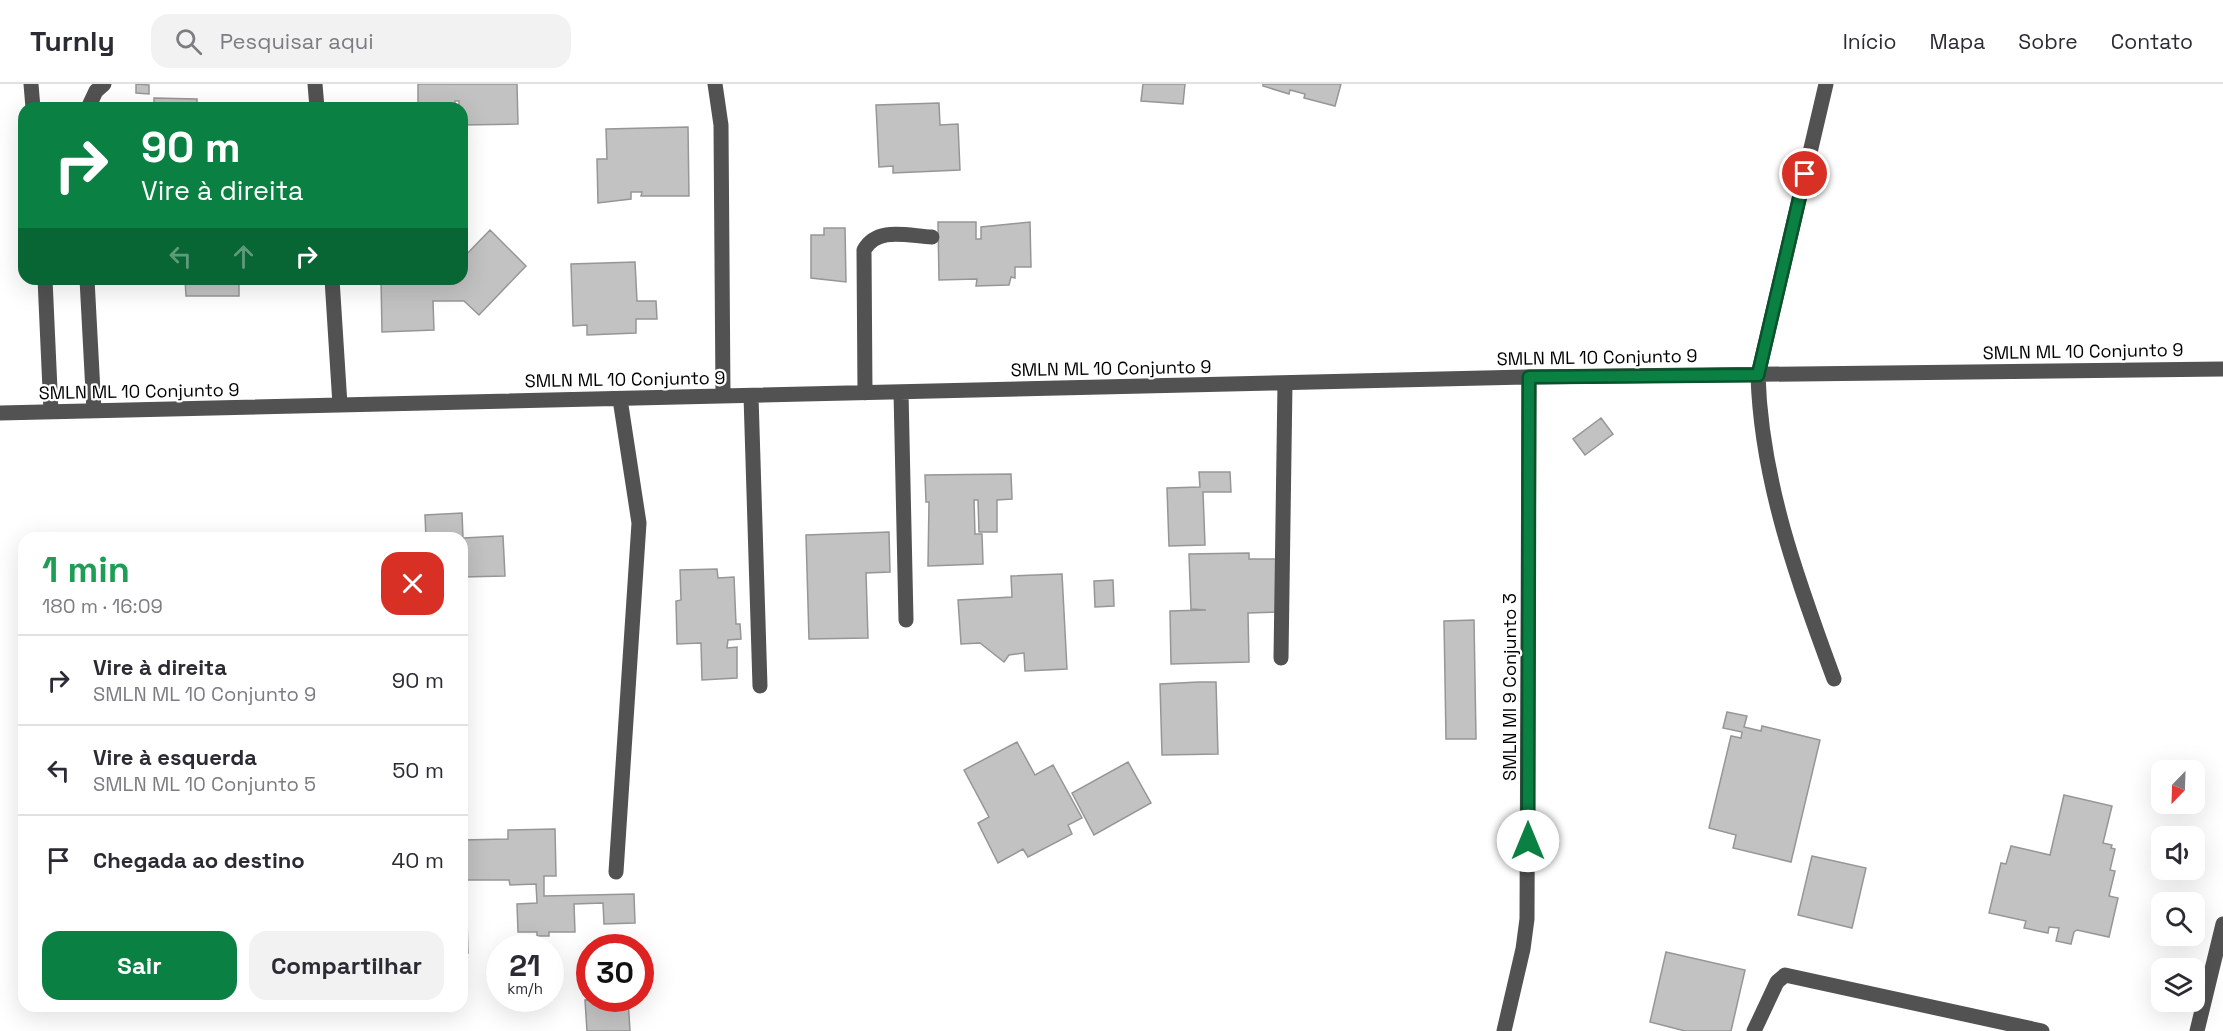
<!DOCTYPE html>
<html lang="pt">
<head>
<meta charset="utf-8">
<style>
	:root { --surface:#fff; --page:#f2f2f3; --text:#2b2b33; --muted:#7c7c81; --line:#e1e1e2; --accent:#0b8043 }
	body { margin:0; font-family:"Space Grotesk",sans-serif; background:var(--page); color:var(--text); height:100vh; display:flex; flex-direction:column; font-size:22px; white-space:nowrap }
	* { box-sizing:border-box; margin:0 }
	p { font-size:20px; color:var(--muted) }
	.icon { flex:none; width:33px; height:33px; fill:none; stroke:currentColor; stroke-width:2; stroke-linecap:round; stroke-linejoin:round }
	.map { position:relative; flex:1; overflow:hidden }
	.side { position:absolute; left:18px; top:448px; width:450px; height:480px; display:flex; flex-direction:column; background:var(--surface); border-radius:18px; box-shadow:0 6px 24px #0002 }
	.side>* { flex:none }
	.guide { position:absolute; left:18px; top:18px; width:450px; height:183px; border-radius:18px; box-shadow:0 6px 24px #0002; background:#0b8043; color:#fff; overflow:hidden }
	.needle { width:39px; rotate:203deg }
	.fabs { position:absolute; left:2151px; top:676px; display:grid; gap:12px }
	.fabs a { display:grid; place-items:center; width:54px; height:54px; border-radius:12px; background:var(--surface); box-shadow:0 6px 24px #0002; font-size:30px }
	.speed { position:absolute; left:486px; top:850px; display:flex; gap:12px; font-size:30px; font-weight:700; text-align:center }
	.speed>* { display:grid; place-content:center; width:78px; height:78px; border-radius:50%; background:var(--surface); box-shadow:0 6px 24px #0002; line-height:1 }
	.speed small { font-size:15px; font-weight:400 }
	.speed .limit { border:9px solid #d22; background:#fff; color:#111 }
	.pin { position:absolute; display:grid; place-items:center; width:51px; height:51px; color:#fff; margin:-26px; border:3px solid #fff; border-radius:50%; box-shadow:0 2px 6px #0007 }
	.me { position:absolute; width:66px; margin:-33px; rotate:0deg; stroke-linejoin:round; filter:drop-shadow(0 0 4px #0008) }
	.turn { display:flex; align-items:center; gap:21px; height:126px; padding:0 24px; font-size:27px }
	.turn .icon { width:78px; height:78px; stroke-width:2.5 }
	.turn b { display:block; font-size:42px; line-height:51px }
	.lanes { display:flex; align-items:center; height:57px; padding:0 24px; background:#0003; justify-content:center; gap:30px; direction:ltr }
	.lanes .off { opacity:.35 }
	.round { display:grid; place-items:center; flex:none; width:63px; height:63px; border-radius:18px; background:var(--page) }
	.summary { display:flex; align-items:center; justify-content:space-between; height:102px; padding:0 24px }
	h1 { font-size:36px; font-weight:800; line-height:45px; color:#1e9e55 }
	.cta { display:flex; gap:12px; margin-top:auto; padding:12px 24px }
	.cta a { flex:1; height:69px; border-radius:18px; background:var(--accent); color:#fff; font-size:24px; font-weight:800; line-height:69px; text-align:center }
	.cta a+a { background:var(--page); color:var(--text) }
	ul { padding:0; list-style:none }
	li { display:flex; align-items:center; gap:18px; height:90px; padding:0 24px; border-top:2px solid var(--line) }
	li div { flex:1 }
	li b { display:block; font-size:22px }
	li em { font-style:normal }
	header { display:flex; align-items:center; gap:36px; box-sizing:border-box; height:84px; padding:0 30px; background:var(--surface); border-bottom:2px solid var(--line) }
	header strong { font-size:28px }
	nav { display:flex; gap:33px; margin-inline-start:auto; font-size:21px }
	.search { width:420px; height:54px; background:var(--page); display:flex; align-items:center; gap:15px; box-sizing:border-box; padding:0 21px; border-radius:18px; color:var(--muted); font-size:22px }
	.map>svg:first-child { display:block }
	.building { fill:#c2c2c2; stroke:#969696; stroke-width:1.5 }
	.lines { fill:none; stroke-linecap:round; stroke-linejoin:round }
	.minor { stroke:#525252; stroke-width:15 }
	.route-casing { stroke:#07532c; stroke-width:15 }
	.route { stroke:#0b8043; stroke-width:10 }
	.labels { text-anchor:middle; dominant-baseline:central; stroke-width:4.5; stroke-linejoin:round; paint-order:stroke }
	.street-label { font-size:18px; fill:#000; stroke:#fff }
</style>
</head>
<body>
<header>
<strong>Turnly</strong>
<div class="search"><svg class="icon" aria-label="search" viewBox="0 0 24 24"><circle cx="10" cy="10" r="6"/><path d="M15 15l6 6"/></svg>Pesquisar aqui</div>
<nav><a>Início</a><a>Mapa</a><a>Sobre</a><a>Contato</a></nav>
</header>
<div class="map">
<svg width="2223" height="947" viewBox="0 0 2223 947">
	<rect width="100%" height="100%" fill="#fff"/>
	<path class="building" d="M136,0L149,1V10L136,9Z
		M418,0H517L518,40L462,41V24H459V17H455V24H418Z
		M1143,0H1185L1183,20L1141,17Z
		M1263,0H1341L1335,22L1304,14L1305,10L1290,6L1289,10L1263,2Z
		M154,14L197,15V24H154Z
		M939,19L940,41L958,40L960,86L893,89V82L879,83L876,21Z
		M688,43L689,112H641L642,108H631V115L598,119L597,75H607L606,45Z
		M938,138H976V155H981V143L1030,138L1031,183H1015V194L1011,193L1009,201L976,202L977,195L939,196Z
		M824,144H845L846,198L811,194V151H824Z
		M490,146L526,182L479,231L464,217H433L434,246L382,248L381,195H462V175Z
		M635,178L637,217H656L657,235H636V249L587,251V241L573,242L571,180Z
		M185,195H285V198L239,199V212H186Z
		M1601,334L1613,350L1585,371L1573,355Z
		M1199,388H1230L1231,408H1203L1205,461L1169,462L1167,404L1200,403Z
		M1011,390L1012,415L997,416V448H979L978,416H974L975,450H982L983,480L928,482L929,418H926L925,391Z
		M462,429L463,454L503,452L505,492L462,493V454H426L425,431Z
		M889,448L890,488L866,489L868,554L809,555L806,451Z
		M1249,469V475H1278V528L1248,529L1249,578L1171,580L1170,527L1206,526L1191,525L1189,470Z
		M19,474H24V515H20Z
		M717,485L718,494L734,493L736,540H740L741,555L728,556L727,564L737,563V594L702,596L701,559L677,560L676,517L681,516L680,486Z
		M1062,490L1067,585L1025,587L1024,569L1009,571L1004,578L980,559L961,560L958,516L1012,513L1011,492Z
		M1113,496L1114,522L1095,523L1094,497Z
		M1474,536L1476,655H1446L1444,537Z
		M1199,598H1216L1218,670L1162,671L1160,600Z
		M1727,628L1747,632L1744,643L1761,647L1762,642L1820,656L1791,778L1733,764L1736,751L1709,744L1731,652L1741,654L1742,648L1723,644Z
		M1017,658L1035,691L1053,681L1082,734L1068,741L1072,750L1028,773L1023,765L998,779L978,739L989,733L964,686Z
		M1128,678L1151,719L1094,751L1072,709Z
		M2064,711L2112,722L2103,759L2112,761L2111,764L2115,765L2110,786L2115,787L2109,812L2118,814L2109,853L2077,846L2074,848L2071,860L2056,857L2059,844L2049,843L2048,849L2024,844L2026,837L1989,829L2001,779L2006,780L2011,762L2050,771Z
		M555,745L556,792H544V812L634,810L635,839L604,840L603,819L574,820L575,848H549V852H537V848H518L517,820L537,819L536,800L510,801L509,796H462V756L508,755V746Z
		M1812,772L1866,784L1852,844L1798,831Z
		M462,834H467L468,869H462Z
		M1666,868L1745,886L1731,947H1685L1650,938Z
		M628,915L630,947H587L585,916Z"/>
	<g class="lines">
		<path class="minor" d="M31,0L33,24
			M315,0L317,24
			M715,0L721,41L723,312
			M1826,0L1758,291C1761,397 1798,497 1834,595
			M88,24L96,7L104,0
			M45,195L51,328
			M87,195L94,327
			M332,195L340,321
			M901,308L906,536
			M865,309L864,166C877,142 908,152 932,153
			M751,312L760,602
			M0,329L1529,293L2223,285
			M1281,574L1285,299
			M616,788L639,439L620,315
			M1504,947L1523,865L1527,835L1529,293
			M1754,947L1777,898L1785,891L2042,947
			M2197,947L2223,840"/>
	</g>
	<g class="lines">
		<defs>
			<path id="route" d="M1528,757L1529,293L1758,291L1805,90"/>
		</defs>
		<use href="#route" class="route-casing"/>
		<use href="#route" class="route"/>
	</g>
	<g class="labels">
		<g class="street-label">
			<text transform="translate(2083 267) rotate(-1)">SMLN ML 10 Conjunto 9</text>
			<text transform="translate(1597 273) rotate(-1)">SMLN ML 10 Conjunto 9</text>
			<text transform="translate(1111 284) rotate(-1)">SMLN ML 10 Conjunto 9</text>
			<text transform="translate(625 295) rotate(-1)">SMLN ML 10 Conjunto 9</text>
			<text transform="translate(139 307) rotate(-1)">SMLN ML 10 Conjunto 9</text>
			<text transform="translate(1509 603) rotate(-90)">SMLN MI 9 Conjunto 3</text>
		</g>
	</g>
</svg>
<div class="fabs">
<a><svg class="needle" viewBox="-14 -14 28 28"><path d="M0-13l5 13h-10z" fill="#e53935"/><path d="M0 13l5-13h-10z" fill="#7c7c81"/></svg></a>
<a><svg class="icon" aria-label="sound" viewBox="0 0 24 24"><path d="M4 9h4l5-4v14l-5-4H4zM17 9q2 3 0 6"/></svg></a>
<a><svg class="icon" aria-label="search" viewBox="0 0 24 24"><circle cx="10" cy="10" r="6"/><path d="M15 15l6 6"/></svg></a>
<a><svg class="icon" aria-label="layers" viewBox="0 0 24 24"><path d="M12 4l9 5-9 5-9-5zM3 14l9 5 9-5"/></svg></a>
</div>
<div class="speed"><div>21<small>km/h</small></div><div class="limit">30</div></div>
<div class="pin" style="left:1805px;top:90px;background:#d93025"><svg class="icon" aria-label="arrive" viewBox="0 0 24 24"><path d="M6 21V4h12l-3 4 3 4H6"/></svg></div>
<svg class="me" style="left:1528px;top:757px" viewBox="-20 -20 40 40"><circle r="19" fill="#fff"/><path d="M0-13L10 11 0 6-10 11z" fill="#0b8043"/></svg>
<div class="guide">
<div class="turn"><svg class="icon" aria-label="right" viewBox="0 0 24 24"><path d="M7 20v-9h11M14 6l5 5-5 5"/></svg><div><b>90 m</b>Vire à direita</div></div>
<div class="lanes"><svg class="icon off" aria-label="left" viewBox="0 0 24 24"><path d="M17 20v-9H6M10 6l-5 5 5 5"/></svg><svg class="icon off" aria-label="ahead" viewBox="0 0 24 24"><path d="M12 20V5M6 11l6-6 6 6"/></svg><svg class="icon" aria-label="right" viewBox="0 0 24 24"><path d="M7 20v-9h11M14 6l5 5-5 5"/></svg></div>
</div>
<section class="side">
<div class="summary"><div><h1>1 min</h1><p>180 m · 16:09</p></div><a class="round" style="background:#d93025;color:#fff"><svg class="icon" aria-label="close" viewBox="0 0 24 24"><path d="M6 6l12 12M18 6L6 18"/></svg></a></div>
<ul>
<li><svg class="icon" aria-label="right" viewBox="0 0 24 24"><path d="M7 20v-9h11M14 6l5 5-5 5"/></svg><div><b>Vire à direita</b><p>SMLN ML 10 Conjunto 9</p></div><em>90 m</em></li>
<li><svg class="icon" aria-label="left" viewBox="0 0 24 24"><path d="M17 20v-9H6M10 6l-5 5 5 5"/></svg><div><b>Vire à esquerda</b><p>SMLN ML 10 Conjunto 5</p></div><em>50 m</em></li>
<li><svg class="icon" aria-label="arrive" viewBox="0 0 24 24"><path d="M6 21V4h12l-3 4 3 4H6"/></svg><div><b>Chegada ao destino</b></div><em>40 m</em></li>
</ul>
<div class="cta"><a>Sair</a><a>Compartilhar</a></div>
</section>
</div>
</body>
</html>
